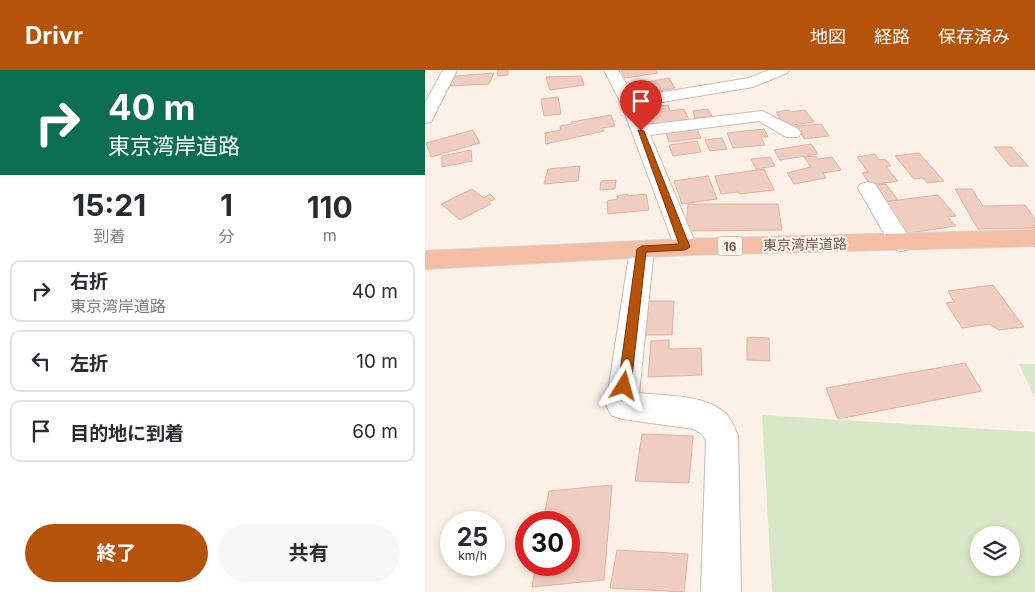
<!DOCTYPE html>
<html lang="ja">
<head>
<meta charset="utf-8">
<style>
	:root { --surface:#fff; --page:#f7f7f7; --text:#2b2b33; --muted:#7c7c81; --line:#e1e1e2; --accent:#b45309 }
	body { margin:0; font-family:Inter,"Noto Sans JP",sans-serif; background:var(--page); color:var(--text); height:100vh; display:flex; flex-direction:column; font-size:19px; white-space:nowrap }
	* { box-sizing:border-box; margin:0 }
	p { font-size:16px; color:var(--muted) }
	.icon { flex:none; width:28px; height:28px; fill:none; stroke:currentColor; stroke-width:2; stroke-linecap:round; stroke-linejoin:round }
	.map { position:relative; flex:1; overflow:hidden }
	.sheet { display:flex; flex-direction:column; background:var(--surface); width:425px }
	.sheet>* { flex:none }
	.banner { background:#0b6e4f; color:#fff; overflow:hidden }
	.controls { position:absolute; left:545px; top:456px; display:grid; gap:10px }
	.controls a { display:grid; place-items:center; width:50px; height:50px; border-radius:50%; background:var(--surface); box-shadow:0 2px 8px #0003; font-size:25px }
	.speed { position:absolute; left:15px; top:441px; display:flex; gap:10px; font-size:25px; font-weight:700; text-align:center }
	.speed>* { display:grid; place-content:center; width:65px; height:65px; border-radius:50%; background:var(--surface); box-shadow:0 2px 8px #0003; line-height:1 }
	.speed small { font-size:12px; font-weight:400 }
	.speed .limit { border:8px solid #d22; background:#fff; color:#111 }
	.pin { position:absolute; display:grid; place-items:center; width:42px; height:42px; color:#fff; margin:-51px -21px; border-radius:50% 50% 50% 0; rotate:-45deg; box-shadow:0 0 5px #0007 }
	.pin .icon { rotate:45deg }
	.me { position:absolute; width:55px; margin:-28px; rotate:8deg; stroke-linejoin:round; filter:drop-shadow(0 0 4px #0008) }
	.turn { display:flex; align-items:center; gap:18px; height:105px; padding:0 25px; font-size:22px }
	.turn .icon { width:65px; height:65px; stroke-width:2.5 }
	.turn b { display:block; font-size:35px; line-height:42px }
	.eta { display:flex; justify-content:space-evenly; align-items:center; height:85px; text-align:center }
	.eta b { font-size:30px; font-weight:700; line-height:35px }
	.button { display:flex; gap:10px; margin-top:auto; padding:10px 25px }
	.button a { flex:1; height:58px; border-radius:30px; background:var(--accent); color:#fff; font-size:20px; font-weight:700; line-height:58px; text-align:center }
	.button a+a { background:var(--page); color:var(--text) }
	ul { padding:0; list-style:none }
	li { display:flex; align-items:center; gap:15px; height:62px; margin:0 10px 8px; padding:0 15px; border:2px solid var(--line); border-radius:10px }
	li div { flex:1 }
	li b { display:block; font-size:19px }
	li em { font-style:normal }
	header { display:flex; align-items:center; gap:30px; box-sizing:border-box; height:70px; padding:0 25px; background:var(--accent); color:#fff }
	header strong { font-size:24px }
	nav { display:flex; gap:28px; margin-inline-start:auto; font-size:18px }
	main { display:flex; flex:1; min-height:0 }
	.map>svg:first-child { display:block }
	.green { fill:#d8e8c6; fill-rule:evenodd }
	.building { fill:#efcdc0; stroke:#e0b2a2 }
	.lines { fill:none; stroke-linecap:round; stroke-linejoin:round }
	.minor-casing { stroke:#cebab1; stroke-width:2 }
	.trunk-casing { stroke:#d8d0cd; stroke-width:2 }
	.minor { fill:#fff; fill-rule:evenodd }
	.trunk { fill:#f3bea3; fill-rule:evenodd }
	.route { fill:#b45309; stroke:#753606 }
	.labels { text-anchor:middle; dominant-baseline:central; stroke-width:4; stroke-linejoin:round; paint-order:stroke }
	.shield { fill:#fef5ed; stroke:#9d867d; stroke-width:1 }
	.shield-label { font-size:12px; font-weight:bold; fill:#73564d }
	.street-label { font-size:14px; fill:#73564d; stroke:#fef5ed }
</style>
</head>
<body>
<header>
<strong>Drivr</strong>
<nav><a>地図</a><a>経路</a><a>保存済み</a></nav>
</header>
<main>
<section class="sheet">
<div class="banner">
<div class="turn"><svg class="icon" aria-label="right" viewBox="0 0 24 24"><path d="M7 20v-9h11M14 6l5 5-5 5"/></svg><div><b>40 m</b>東京湾岸道路</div></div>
</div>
<div class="eta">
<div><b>15:21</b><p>到着</p></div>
<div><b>1</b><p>分</p></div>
<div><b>110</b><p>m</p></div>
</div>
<ul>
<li><svg class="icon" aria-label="right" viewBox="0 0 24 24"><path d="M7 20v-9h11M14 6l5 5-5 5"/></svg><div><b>右折</b><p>東京湾岸道路</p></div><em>40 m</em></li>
<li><svg class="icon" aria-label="left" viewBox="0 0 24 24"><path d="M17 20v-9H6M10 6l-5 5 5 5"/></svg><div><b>左折</b></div><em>10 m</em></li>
<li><svg class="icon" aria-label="arrive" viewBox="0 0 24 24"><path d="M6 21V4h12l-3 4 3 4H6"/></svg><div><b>目的地に到着</b></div><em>60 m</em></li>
</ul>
<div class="button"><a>終了</a><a>共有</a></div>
</section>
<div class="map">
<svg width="610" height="522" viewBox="0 0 610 522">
	<rect width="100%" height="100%" fill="#fbf1e7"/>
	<path class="green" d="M594,294H610V328Z
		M337,345L610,362V522H347ZM554,465H586V498H554Z"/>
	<path class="building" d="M72,0H83V5L73,6Z
		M196,0H231L233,3L200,8Z
		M69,3L64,14L24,16L30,6Z
		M156,6L159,15L125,20L121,7Z
		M244,8L250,18L212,25L207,15Z
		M133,27L136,44L119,46L116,29Z
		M243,35L245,41L259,39L264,50L225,55L219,38Z
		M283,39L287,46L270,48L268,41Z
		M364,40L366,42L380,40L389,52L360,56L351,42Z
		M186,45L190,56L177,58L179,61L121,74L120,63L136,60L135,56L147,54L146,52Z
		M396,54L404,66L379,69L372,56Z
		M271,56L276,68L244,72L240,60Z
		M339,59L343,67H336L340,75L308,78L302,63Z
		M48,60L55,73L6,87L1,73Z
		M297,68L302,79L285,81L280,70Z
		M272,71L276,82L248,86L244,75Z
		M386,74L393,84L355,90L349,80Z
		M569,77H586L603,96H585Z
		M46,80L47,91L17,97V86Z
		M494,83L519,111L502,113L498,108L489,109L470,86Z
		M450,84L454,90L460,89L466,96H461L473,111L446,115L437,103L443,102L432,87Z
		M391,86L393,89L407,87L416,100L398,103L401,108L369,114L362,103L386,97L379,87Z
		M345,87L350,96L331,99L326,89Z
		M155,96L153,111L119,114L123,99Z
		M339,99L349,120L315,124L313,122L296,124L290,106Z
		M283,106L292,129L257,134L249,111Z
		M191,110L190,119L175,120L176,111Z
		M461,114L473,130L457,132L445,116Z
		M47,119L59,128L65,124L70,129L64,132L66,134L35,150L16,134Z
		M530,119H547L558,136L600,135L610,149V158L553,159Z
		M203,124V126L221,124L224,140L183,144L182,131L193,129L192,126Z
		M513,125L531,146L523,147L531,156L478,164L457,132Z
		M263,134H353L357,160L261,161Z
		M568,215L599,257L574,260L564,254L537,258L521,233L529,232L523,221Z
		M221,231H249L247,265H217Z
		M322,267L344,268L345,291L322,290Z
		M244,270V279L276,278L277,305L223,307L226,271Z
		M540,293L557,321L413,349L401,318Z
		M217,364L268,366L264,413L210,411Z
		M187,415L179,510L107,517L111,495H144V452H118L124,421Z
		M192,480L263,484L259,522L185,518Z"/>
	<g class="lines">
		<defs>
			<path id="minor" d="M18,0H32L6,52L0,53V33Z
				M179,0H193L209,27L324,8L344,0H364L362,3L328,17L213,36L221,55L337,41L373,59L376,63L373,67H361L334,51L225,65L272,177L268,183L260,185L252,183L196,33Z
				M443,112L450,114L484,167L488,173L484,179L476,181L468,179L433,118L436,114Z
				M217,171L225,173L229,179L214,323C240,326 279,324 300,343C306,349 310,358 313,366L316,522H276L281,370L277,364L269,359L197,349L186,345L181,335L205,179L209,173Z"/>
			<path id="trunk" d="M610,160V176L260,185L0,199V181L260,169Z"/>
		</defs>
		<use href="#minor" class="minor-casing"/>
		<use href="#trunk" class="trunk-casing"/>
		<use href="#minor" class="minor"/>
		<use href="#trunk" class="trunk"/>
	</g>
	<path class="route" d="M213,60L219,61L265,177L260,180L221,182L206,316L199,322L193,316L212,179L217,176L254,174Z"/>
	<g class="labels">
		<rect class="shield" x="292.5" y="166.5" width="25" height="19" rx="4"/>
		<g class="shield-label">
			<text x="305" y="176">16</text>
		</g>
		<g class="street-label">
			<text transform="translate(380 174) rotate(-1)">東京湾岸道路</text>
		</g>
	</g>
</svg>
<div class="controls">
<a><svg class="icon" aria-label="layers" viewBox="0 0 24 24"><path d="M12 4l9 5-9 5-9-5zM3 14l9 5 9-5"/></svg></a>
</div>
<div class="speed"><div>25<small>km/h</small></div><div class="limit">30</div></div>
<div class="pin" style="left:216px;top:61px;background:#d93025"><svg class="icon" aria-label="arrive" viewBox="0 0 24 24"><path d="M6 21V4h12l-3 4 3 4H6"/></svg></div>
<svg class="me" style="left:199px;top:316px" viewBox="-20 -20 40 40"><path d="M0-17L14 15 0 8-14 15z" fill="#b45309" stroke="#fff" stroke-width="4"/></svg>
</div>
</main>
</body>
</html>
